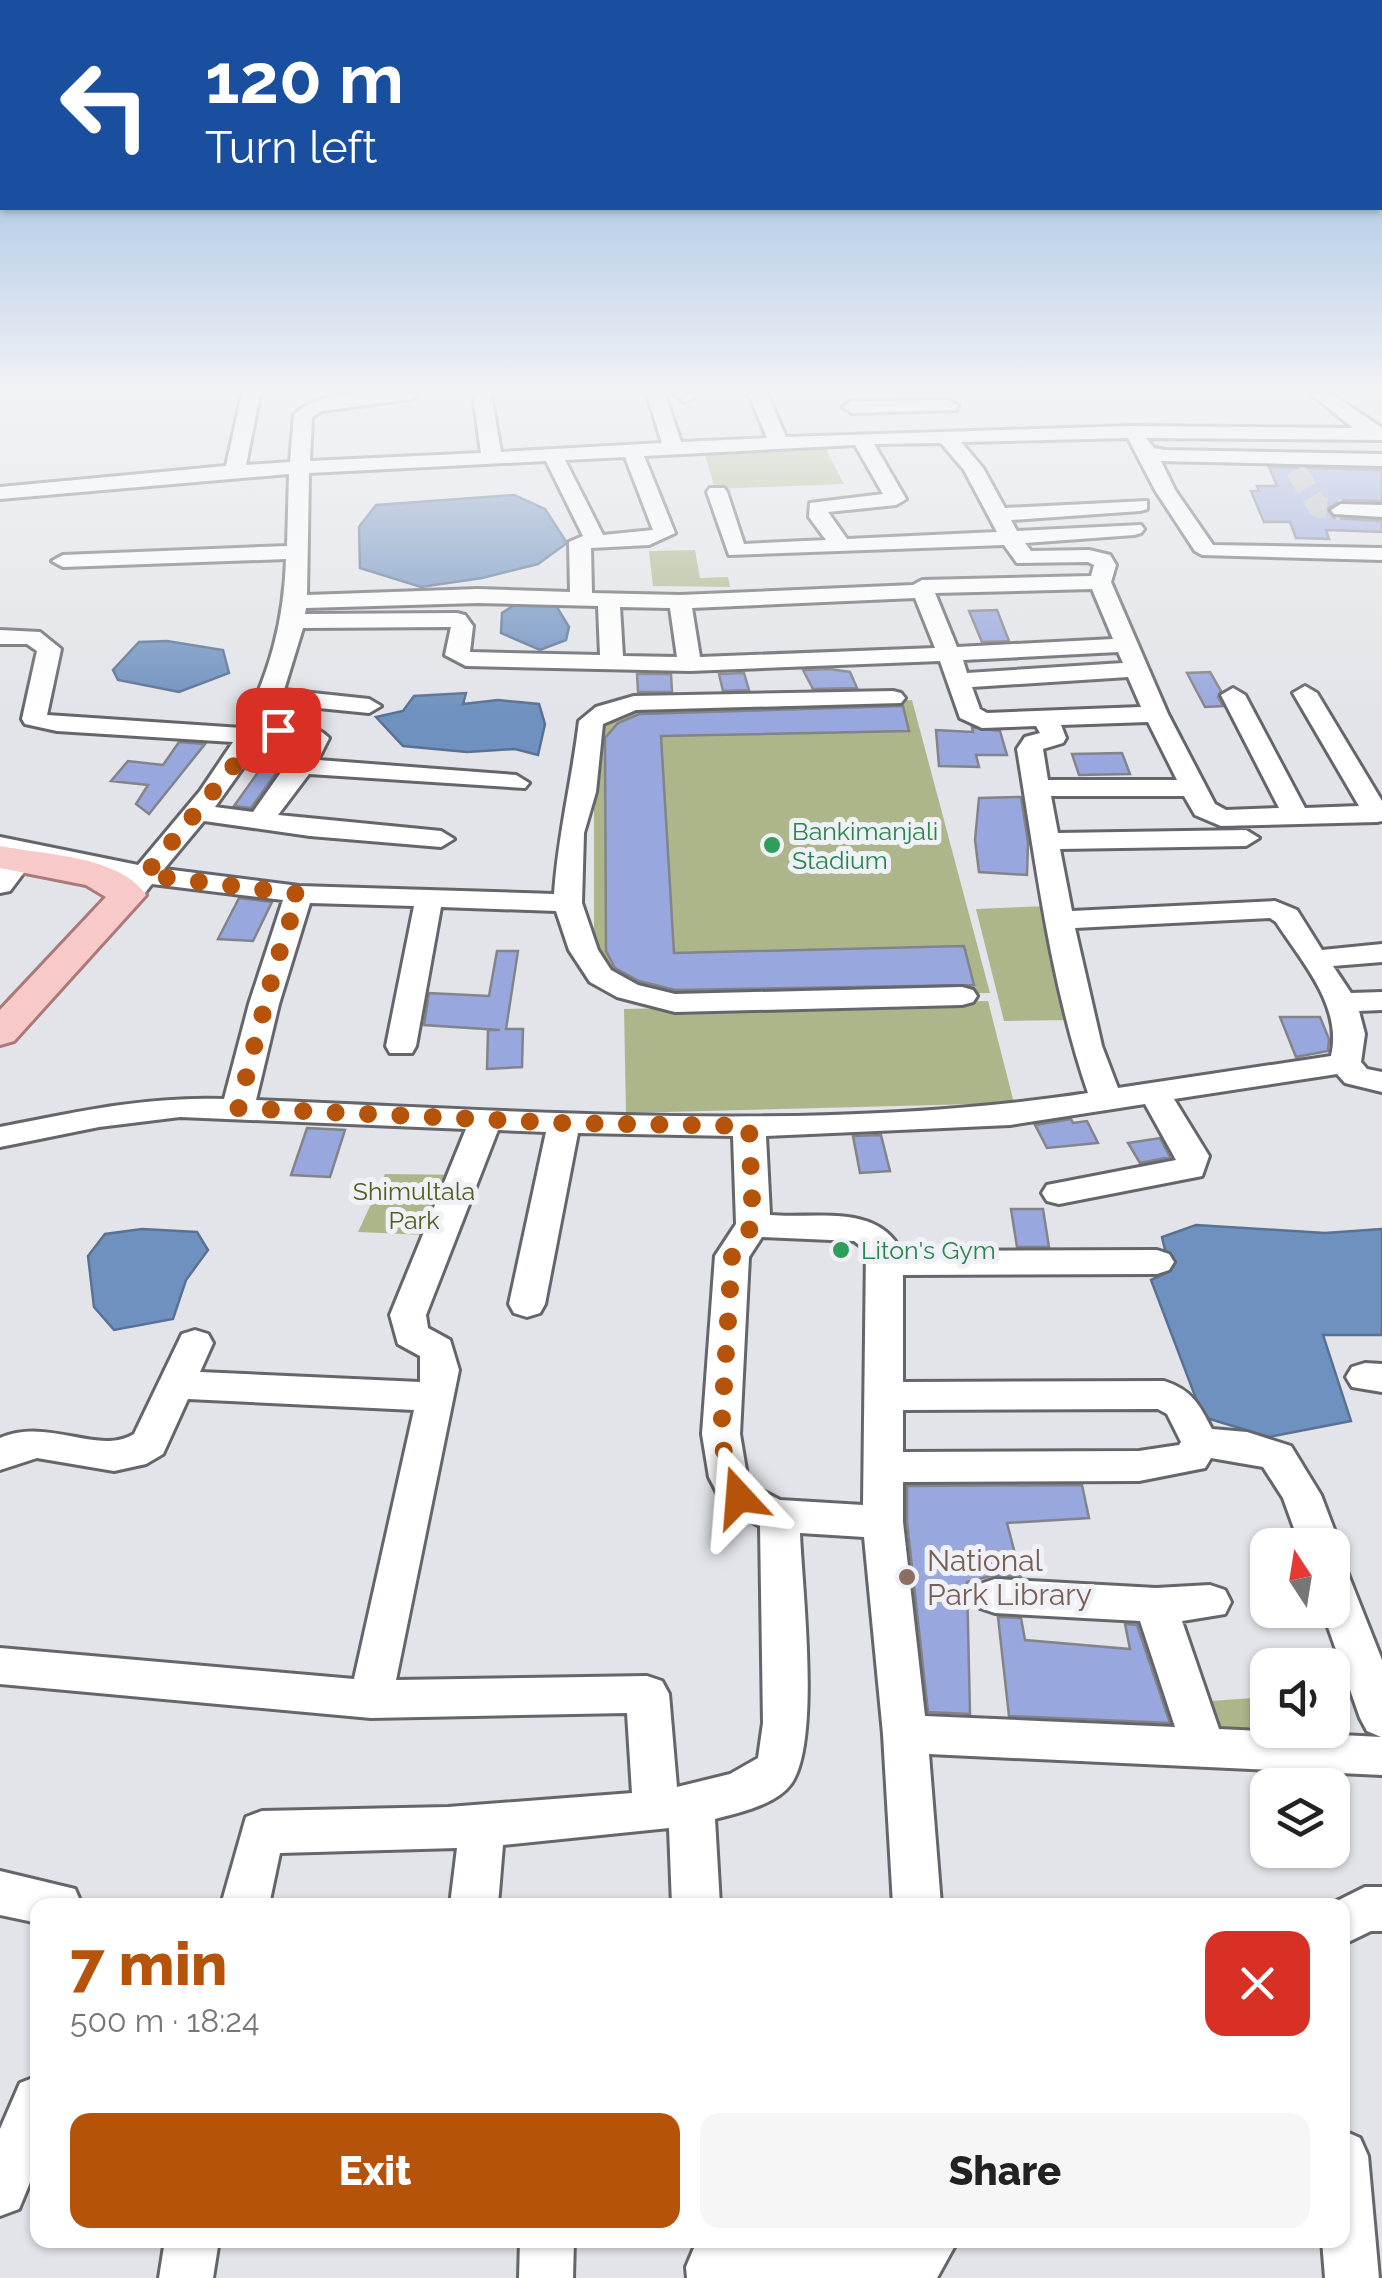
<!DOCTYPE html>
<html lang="en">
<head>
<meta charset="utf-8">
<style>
	:root { --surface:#fff; --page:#f6f6f6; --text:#222; --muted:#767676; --accent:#b45309 }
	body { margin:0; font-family:Raleway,sans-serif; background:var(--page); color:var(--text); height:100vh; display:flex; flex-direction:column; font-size:38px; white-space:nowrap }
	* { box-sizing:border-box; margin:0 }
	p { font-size:32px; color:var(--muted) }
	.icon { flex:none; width:55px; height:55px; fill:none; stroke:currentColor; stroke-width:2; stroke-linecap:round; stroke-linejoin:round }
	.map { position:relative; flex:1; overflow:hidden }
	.details { position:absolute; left:30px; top:1898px; width:1320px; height:350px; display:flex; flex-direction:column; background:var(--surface); border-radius:20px; box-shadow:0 2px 8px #0004 }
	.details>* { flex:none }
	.guide { position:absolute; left:0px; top:0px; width:1382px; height:210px; box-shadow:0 2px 8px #0004; background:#1a4fa0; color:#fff; overflow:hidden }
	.needle { width:65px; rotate:348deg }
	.fabs { position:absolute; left:1250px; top:1528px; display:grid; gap:20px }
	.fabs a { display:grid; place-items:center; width:100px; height:100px; border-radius:20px; background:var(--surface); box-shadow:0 2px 8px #0004; font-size:50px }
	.pin { position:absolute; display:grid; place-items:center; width:85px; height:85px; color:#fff; margin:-42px; border-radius:20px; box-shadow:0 5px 15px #0006 }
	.me { position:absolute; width:110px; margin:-55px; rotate:341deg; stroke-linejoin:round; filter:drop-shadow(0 0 8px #0008) }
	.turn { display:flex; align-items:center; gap:35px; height:210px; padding:0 40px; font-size:45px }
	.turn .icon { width:130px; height:130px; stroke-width:2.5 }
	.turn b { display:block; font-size:70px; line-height:85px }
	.round { display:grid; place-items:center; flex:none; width:105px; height:105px; border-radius:20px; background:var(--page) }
	.overview { display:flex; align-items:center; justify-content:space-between; height:170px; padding:0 40px }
	h1 { font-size:60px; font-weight:800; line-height:75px; color:var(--accent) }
	.button { display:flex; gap:20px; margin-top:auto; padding:20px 40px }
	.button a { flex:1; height:115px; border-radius:20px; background:var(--accent); color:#fff; font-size:40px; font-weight:800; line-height:115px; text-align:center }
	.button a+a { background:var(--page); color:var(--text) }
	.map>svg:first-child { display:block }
	.green { fill:#adb68a }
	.water { fill:#6f91bf; stroke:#597192; stroke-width:2.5 }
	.building { fill:#98a7dd; stroke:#828489; stroke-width:2.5 }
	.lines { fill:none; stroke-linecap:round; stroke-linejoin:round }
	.minor-tunnel { stroke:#bcbec2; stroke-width:21; stroke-dasharray:21 10; stroke-linecap:butt }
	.minor-casing { stroke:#65666b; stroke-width:6 }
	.major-casing { stroke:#ab7979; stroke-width:6 }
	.minor { fill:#fff; fill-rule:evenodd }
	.major { fill:#f7cac9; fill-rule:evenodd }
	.route { stroke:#b45309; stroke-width:18; stroke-dasharray:0 32.4 }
	.leisure-dot { fill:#2e9e5b; stroke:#eff1f6; stroke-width:4 }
	.education-dot { fill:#8d6e63; stroke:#eff1f6; stroke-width:4 }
	.labels { text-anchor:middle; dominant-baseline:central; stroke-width:10; stroke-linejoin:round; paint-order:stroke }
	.leisure-label { font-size:25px; fill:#27864d; stroke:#eff1f6; text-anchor:start }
	.park-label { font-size:25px; fill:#525d1d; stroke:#eff1f6 }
	.near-education-label { font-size:30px; fill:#785e54; stroke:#eff1f6; text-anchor:start }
</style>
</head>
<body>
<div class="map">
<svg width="1382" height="2278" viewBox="0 0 1382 2278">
	<rect width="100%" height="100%" fill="#e2e4e9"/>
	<path class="green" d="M825,448L844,484L715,489L705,455Z
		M695,550L700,578L728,577L730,587L653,586L649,551Z
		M912,700L990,993L677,1000L631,991L594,953V737C610,717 627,710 652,705Z
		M1048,906L1073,1020L1004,1021L976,909Z
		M988,1001L1014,1103L626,1113L624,1009Z
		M385,1174L469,1175L449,1236L358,1232Z
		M1267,1697L1268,1730H1279L1282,1742L1211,1739L1197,1702Z"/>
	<path class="water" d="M514,495L545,509L567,543L538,564L482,578L421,587L360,568L359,527L376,505Z
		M555,604L569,627L566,640L540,650L501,633L502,613L514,605Z
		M167,641L223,650L229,673L179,692L118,680L113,670L139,642Z
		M466,693L463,704L498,700L539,704L545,724L538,755L515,749L467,752L403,746L376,717L403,711L414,696Z
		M1196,1225L1325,1233L1382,1229V1335H1323L1351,1421L1269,1437L1203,1417L1151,1280L1170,1271L1162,1237Z
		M142,1229L197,1232L208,1250L186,1280L173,1319L114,1330L94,1307L88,1256L105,1234Z"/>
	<path class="building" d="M1269,467L1382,470V501L1341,500L1327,509L1334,518L1382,521V532L1326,530L1329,539L1296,538L1290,522H1264L1251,491H1259L1257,486H1277Z
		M997,610L1009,641L982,642L969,611Z
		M829,669L850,672L857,688L813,689L803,670Z
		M1210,672L1221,691L1218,697L1223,706L1205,707L1187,673Z
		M744,673L749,690L723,691L719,674Z
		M637,674H671L672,692H638Z
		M903,706L909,731L661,736L674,953L964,946L974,985L675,990L639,981L615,968L606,951L605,738L618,723L639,714Z
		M972,727L1000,731L1007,755H976L979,767L939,766L936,730L973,732Z
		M179,742L205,744L149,814L136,804L148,785L111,781L128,761L163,765Z
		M1122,753L1130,774L1079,775L1072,754Z
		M271,754L288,756L251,808L234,806Z
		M1021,797L1028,842L1027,875L979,872L975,840L979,798Z
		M239,898L272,902L253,941L218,939Z
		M497,951H518L506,1029H523L522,1067L487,1069L488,1030H500L424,1025L429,993L489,996Z
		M1280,1017H1320L1329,1039L1328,1051L1296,1057Z
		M1071,1119L1073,1123L1087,1121L1098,1143L1047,1148L1035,1125Z
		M307,1128L345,1130L330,1177L291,1175Z
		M881,1135L890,1171L860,1173L853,1136Z
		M1160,1138L1170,1157L1140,1163L1128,1143Z
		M1011,1209H1043L1049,1247H1017Z
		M1082,1485L1089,1518L1007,1523L1021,1577L995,1575L967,1582L970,1714L928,1712L907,1522V1486Z
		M998,1617L1021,1618L1025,1640L1130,1649L1125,1624L1137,1625L1170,1723L1009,1716Z"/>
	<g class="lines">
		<path class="minor-tunnel" d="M1296,470L1318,507L1341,510"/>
		<defs>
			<path id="minor" d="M242,394H260L246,465L290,462L294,415C322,386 383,394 420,394L411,399L322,411L312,417L310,461L481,453L473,394H491L501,452L662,443L647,394H665L681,442L767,438L749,394H767L786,437L1130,426L1353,428L1311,394H1332L1382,428V440L1146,438L1154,448L1165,450L1382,454V466L1161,461L1175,490L1213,545L1382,548V560L1202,555L1195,551L1155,490L1128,438L961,442L983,468L1005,508L1147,501V509L1140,511L1011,520L1017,531L1141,525L1144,529L1141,533L1134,535L1025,543L1031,551L1089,550L1110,555L1116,565L1111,582L1168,714L1215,804L1226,810L1279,808L1221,695L1233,688L1245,695L1305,808L1359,806L1293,693L1305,686L1317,693L1382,801V821L1377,822L1221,826L1195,815L1184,796H1051L1058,833L1246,830L1259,838L1246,846L1060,849L1072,911L1275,901L1297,910L1322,950L1382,944V962L1333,966L1351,993L1382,992V1010L1359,1011L1365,1034L1361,1062L1367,1069L1382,1072V1092L1345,1083L1337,1074L1174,1099L1209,1156L1202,1176L1059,1204L1047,1201L1042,1193L1047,1185L1176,1160L1145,1104L1010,1125L766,1136L770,1215C814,1219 878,1203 901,1251L1157,1250L1169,1254L1174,1262L1169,1270L1157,1274L903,1275V1382L1164,1381C1192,1390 1199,1404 1212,1429L1247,1432L1291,1446L1321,1495L1340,1545L1332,1557V1545H1300L1283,1498L1263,1467L1211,1458L1205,1468L1139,1481L903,1482V1522L925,1716L1175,1727L1140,1621L995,1613L980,1608L974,1596L980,1584L995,1579L1156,1588L1210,1585L1225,1590L1231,1602L1225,1614L1182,1621L1219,1729L1381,1737L1367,1731L1360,1718L1322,1610H1332V1565L1346,1569L1382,1660V1775L929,1754L941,1905H893L883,1734L864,1537L800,1533C802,1588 821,1742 791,1784C776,1805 738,1813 715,1819L720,1905H672L669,1828L503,1845L498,1905H450L457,1848L280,1853L269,1905H221L246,1817L262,1811L448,1807L632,1793L627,1713L371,1718L0,1684V1648L354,1679L414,1410L188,1399L163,1454L146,1464L114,1471L37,1458L0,1470V1438C49,1417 98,1456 134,1434L182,1334L195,1330L208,1334L213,1343L200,1372L420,1382V1356L398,1344L390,1315L466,1129L180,1117L99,1127L0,1147V1127C75,1112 148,1096 224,1099L249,1004L283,900L152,884L144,894L134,896L120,888L127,879L0,853V837L138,865L200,791L233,742L57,731L25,724L22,719L37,651L27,644H0V630L40,632L61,649L47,715L242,728C270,672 284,621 286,559L63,567L52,561L63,555L287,546L289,474L0,499V487L226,466ZM941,443L964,470L997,532L847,539L828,512L896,505L906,499L874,444ZM855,445L883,494L810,503L809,517L826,540L744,544L727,492L724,488H710L707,492L729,555L1004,545L1017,563L1088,562L1094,565L1091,576L922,580L913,585L680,595L592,593L591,548L649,545L675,533L644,456ZM625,457L653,530L603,535L565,460ZM546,461L583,536L569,542L570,592L478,589L307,595L309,473ZM1092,589L1113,639L957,647L935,593ZM915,598L935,648L700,657L692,608ZM478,603L598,606L600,655L470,652L473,626L465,615L457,613L305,614L306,608ZM620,607L670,608L677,657L623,656ZM451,627L445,655L466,666L690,671L940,661L960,718L982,728L1036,726L1040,733L1025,737L1017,749C1036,864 1050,982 1088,1093C819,1134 527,1111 256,1100L279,1004L310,903L414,906L386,1046L390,1053H412L416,1046L441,907L556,911L569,950L590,982L617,997L675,1012L962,1005L973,1002L977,996L973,990L962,987L675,994L638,985L611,970L598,950L582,903L584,833L596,792L603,724L636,710L901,703L905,698L901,693L893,691L634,696L596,707L579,721C572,780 558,835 554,894L299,886L164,869L204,821L310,836L441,847L454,839L441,831L278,815L309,774L525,788L529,783L516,775L318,760L329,738C313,722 291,723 269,723L278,704L369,713L381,706L369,699L284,690L303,628ZM1118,652L1123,663L967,673L963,660ZM1128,677L1141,707L987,713L980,709L972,687ZM1148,722L1177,780H1048L1043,749L1063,743L1066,738L1061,725ZM264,738L303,741L253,812L215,807ZM1270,918L1276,922C1301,961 1343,1006 1331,1056L1118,1088L1102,1046L1075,928ZM498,1130L546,1132L509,1304L514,1313L527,1317L540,1313L545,1304L578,1133L733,1136L736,1224L715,1256L702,1434L709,1477L725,1508L760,1526L763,1723L758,1758L730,1774L677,1787L669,1694L662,1681L647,1676L396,1680L459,1370L450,1340L428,1328L426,1315ZM762,1237L854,1241L866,1250L863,1505L780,1500L753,1486L747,1476L740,1434L749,1257ZM1158,1409L1167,1414L1181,1442L1179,1445L1139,1451L903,1452V1410Z
				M675,394H693L694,397L685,402Z
				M949,400L958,406L956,410L852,413L843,407L852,401Z
				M1341,504L1382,505V517L1334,514L1331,510Z
				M14,859L28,867L10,891L0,893V867Z
				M1365,1363L1382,1364V1392L1352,1387L1346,1377L1352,1367Z
				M0,1871L75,1889L82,1905H38V1923L0,1915Z
				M1365,1887H1382V1931H1371L1342,1945V1905H1329Z
				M38,2076V2163L19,2209L0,2216V2129L20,2083Z
				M1342,2130L1360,2138L1368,2156L1379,2278H1325L1322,2240H1342Z
				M165,2240H219L213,2278H159Z
				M520,2240H574L573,2278H519Z
				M713,2240H958L937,2278H687L686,2267L694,2248Z"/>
			<path id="major" d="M0,846C43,855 119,855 146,895L14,1041L0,1045V1010L106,897L86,885L0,868Z"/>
		</defs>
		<use href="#minor" class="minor-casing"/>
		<use href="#major" class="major-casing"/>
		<use href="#minor" class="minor"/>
		<use href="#major" class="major"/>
	</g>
	<linearGradient id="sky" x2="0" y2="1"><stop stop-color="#77a6d8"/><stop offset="0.55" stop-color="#f2f3f5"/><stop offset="1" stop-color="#f2f3f5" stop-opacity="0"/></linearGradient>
	<rect width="1382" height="713" fill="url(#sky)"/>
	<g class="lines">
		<path class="route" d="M278,730H256L233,767L145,875L299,894L276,963L238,1108L564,1123L749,1126L753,1224L732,1256L721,1434L728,1477L739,1497"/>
	</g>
	<g class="leisure-dot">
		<circle cx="772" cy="845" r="10"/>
		<circle cx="841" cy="1250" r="10"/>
	</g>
	<circle class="education-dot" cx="907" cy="1577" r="10"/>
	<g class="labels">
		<g class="leisure-label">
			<text x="792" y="831">Bankimanjali<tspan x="792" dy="29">Stadium</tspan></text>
			<text x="861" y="1250">Liton's Gym</text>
		</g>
		<g class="park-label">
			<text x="414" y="1191">Shimultala<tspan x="414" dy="29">Park</tspan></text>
		</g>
		<g class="near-education-label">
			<text x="927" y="1560">National<tspan x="927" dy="34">Park Library</tspan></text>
		</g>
	</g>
</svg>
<div class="fabs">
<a><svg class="needle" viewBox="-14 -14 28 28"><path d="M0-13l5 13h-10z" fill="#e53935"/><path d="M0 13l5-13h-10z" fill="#767676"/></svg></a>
<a><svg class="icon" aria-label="sound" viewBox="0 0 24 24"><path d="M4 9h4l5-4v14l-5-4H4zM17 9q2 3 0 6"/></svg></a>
<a><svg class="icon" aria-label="layers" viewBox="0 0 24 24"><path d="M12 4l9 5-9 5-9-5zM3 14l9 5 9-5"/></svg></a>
</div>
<div class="pin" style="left:278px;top:730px;background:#d93025"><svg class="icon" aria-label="arrive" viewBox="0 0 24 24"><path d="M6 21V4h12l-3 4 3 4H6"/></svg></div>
<svg class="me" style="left:739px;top:1497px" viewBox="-20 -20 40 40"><path d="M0-17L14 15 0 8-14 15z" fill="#b45309" stroke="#fff" stroke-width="4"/></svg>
<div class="guide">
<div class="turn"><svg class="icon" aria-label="left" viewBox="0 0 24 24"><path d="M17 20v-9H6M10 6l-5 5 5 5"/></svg><div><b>120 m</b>Turn left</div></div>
</div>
<section class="details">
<div class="overview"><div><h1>7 min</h1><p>500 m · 18:24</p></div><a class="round" style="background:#d93025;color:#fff"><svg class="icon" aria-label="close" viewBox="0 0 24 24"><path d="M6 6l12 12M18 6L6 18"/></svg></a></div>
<div class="button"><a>Exit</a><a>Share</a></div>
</section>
</div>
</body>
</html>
